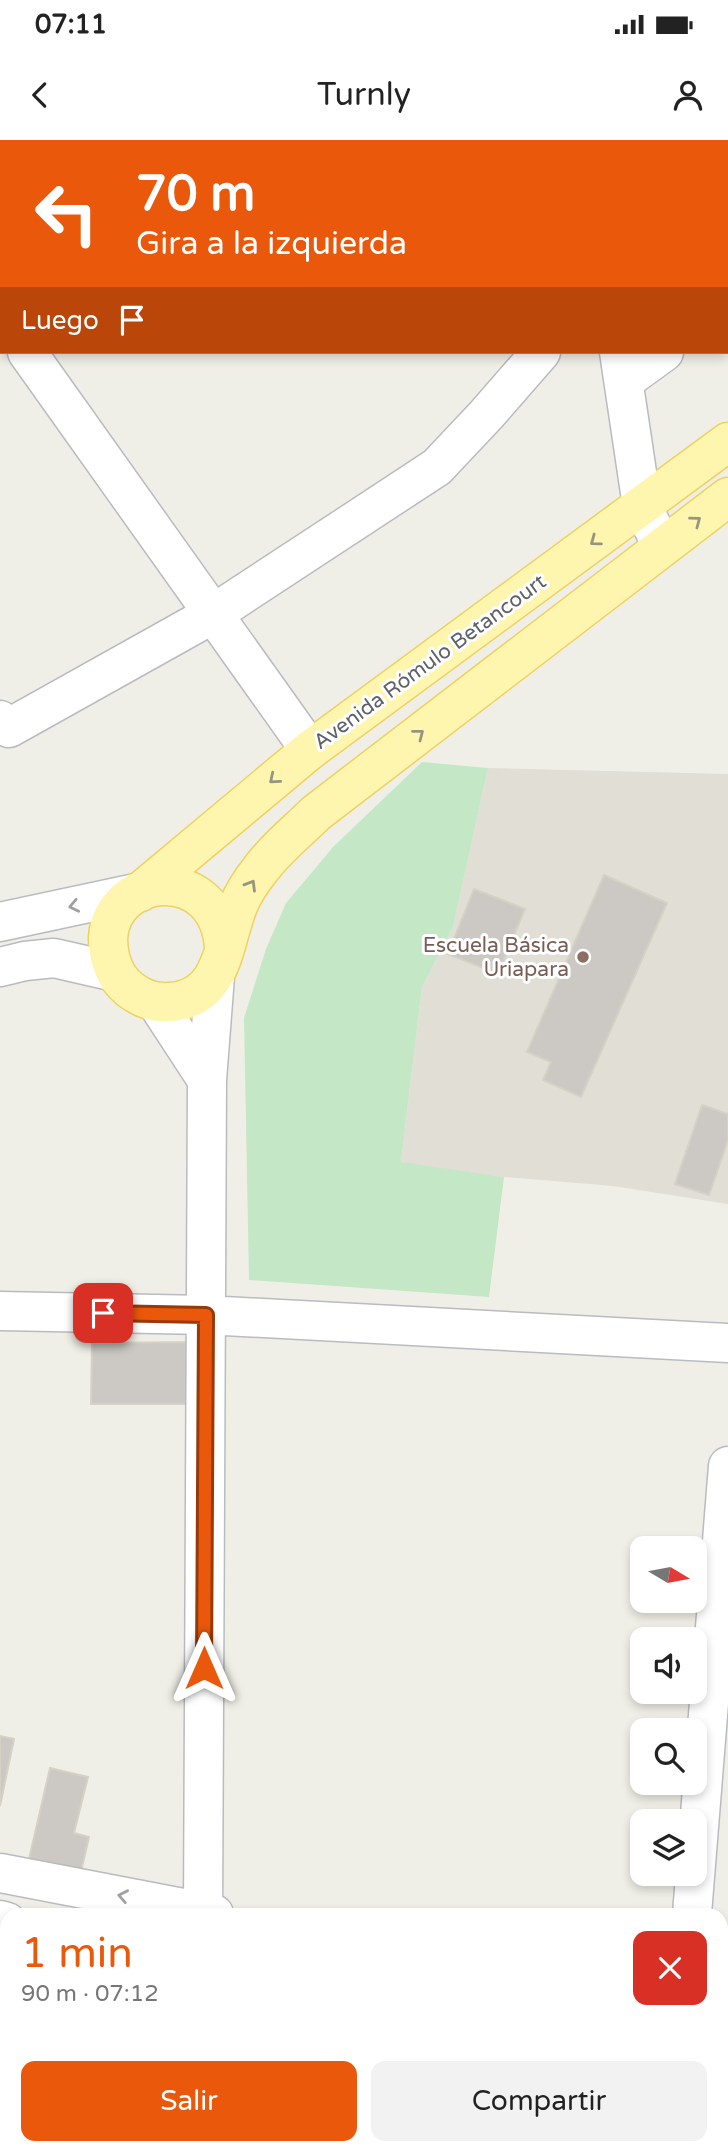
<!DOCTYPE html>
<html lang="es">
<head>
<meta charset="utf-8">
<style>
	:root { --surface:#fff; --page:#f2f2f2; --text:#222; --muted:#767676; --accent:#ea580c }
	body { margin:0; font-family:"Varela Round",sans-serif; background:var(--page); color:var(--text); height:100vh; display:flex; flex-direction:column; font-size:26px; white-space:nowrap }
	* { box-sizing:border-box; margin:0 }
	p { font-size:23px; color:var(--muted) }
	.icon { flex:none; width:38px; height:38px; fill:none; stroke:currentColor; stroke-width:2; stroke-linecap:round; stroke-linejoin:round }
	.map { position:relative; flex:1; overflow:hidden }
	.panel { position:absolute; left:0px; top:1768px; width:728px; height:247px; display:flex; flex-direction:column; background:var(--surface); border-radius:21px 21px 0 0; box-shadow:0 4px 10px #0003 }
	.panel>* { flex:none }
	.guide { position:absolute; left:0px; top:0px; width:728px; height:214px; box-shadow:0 4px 10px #0003; background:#ea580c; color:#fff; overflow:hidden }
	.needle { width:46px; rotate:100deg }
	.controls { position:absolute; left:630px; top:1396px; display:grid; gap:14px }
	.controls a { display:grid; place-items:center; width:77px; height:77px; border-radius:14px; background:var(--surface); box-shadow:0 4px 10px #0003; font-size:35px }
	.pin { position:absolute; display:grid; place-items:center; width:60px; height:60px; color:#fff; margin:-30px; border-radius:14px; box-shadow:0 4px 10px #0006 }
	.me { position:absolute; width:77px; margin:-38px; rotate:0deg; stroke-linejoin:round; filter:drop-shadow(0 0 5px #0008) }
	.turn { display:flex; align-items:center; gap:24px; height:147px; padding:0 21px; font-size:32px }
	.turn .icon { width:91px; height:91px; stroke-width:2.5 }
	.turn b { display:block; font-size:49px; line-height:60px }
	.then { display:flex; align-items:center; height:66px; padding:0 21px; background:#0003; gap:14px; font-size:26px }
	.round { display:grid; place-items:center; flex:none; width:74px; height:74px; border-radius:14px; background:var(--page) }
	.headline { display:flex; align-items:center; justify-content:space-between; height:119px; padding:0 21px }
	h1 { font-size:42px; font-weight:600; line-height:52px; color:var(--accent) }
	.button { display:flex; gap:14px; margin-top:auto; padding:14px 21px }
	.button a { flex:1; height:80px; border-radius:14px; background:var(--accent); color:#fff; font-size:28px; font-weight:600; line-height:80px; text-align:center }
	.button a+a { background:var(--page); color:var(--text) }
	.status { display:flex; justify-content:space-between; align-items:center; height:49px; padding:0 35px; background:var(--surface); direction:ltr }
	.status svg { height:19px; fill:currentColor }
	header { display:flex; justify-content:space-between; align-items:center; height:91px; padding:0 21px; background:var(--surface); font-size:32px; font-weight:600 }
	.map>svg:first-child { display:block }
	.education { fill:#e0ded5 }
	.green { fill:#c4e7c6 }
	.building { fill:#ccc9c4; stroke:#d5d1c5; stroke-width:2 }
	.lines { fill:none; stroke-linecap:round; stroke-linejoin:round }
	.minor-casing { stroke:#b9bbc0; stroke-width:41 }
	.major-casing { stroke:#efd160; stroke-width:41 }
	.minor { stroke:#fff; stroke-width:38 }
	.major { stroke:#fef6ae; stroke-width:38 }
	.oneway { stroke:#969580 }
	.oneway2 { stroke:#9ea0a4 }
	.route-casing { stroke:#983908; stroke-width:18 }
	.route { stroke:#ea580c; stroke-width:12 }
	.education-dot { fill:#8d6e63; stroke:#fff; stroke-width:2.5 }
	.labels { text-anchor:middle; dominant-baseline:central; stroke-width:6; stroke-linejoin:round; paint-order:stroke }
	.street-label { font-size:21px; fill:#5e6167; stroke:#fff }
	.education-label { font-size:21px; fill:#785e54; stroke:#fff; text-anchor:end }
</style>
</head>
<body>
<div class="status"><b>07:11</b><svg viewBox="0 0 49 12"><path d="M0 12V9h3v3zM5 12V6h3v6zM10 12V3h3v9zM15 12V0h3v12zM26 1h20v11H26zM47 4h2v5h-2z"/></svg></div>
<header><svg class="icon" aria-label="back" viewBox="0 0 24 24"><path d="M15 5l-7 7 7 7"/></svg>Turnly<svg class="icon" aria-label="person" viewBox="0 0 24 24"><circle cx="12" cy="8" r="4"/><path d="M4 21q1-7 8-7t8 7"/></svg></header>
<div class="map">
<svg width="728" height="2014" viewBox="0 0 728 2014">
	<rect width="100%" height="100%" fill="#f0efe7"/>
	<path class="education" d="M488,628L728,634V1064L613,1046L504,1037L401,1023L422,847L453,787Z"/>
	<path class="green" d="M422,622L488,628L453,787L422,847L401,1022L504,1037L489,1157L249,1140L244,878L266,809L286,763L334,706Z"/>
	<path class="building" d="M728,32V84L726,86V33Z
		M726,116L728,118V178L726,176Z
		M604,735L667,763L581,957L543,940L551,922L527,912Z
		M474,749L525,769L498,834L448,814Z
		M702,965L728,974V1000L709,1055L675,1044Z
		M197,1202V1264H91L92,1203Z
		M0,1596L14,1599L0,1666Z
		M50,1628L88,1637L74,1693L89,1697L81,1732L29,1719Z
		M6,1922H7V1949L2,1948Z"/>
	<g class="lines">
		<defs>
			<path id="minor" d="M655,2L656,0
				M726,166L728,165
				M0,173L2,176
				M27,212L310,610
				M619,212L642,366L662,406
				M624,241L664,212
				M0,580L9,588L213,474L437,327L486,275L541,212
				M0,782L140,752
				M0,827L25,821L54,818L115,832
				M156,862L207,940
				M0,1171L206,1175L728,1203
				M0,1733L214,1774
				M203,1774L207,940L215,836
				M692,1774L728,1326
				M0,1780L7,1782
				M721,1891L728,1892
				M721,1935L728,1937
				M188,2014L189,2007
				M671,2014L672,2007"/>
			<path id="major" d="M140,752L310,610L728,302
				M224,808C219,723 112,731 108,798C108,813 111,826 119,838C131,854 150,864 170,862C223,859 223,804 238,766C243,754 252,740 260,730C275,709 298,691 316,673L728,357"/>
		</defs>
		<use href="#minor" class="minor-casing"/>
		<use href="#major" class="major-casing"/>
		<use href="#minor" class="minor"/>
		<use href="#major" class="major"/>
	</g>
	<defs><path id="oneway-chevron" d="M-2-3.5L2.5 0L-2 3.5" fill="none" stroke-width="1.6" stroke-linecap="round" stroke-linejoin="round" transform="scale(1.75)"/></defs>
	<g class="oneway">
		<use href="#oneway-chevron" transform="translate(696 381) rotate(-37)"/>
		<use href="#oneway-chevron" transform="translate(595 401) rotate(144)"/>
		<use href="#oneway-chevron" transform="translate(419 594) rotate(-38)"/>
		<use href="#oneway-chevron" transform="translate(274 639) rotate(140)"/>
		<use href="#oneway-chevron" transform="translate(251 745) rotate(-59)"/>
	</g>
	<g class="oneway2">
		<use href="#oneway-chevron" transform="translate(74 766) rotate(168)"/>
		<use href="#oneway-chevron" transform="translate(123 1756) rotate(-169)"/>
	</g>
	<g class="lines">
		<defs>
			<path id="route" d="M103,1173L206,1175L204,1528"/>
		</defs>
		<use href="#route" class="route-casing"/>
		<use href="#route" class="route"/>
	</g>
	<circle class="education-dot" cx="583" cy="817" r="7"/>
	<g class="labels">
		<g class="street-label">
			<text transform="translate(430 522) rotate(-36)">Avenida Rómulo Betancourt</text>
		</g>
		<g class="education-label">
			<text x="569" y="805">Escuela Básica<tspan x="569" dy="24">Uriapara</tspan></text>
		</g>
	</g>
</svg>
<div class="controls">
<a><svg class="needle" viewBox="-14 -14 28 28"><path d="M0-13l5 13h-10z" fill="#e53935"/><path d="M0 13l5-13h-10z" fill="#767676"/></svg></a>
<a><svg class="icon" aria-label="sound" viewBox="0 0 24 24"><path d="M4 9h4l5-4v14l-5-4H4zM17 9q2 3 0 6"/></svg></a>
<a><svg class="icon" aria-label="search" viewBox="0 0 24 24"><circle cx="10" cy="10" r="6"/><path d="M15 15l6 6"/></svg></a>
<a><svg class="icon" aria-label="layers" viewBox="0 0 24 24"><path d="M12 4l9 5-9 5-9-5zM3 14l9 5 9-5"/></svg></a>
</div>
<div class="pin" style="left:103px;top:1173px;background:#d93025"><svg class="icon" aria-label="arrive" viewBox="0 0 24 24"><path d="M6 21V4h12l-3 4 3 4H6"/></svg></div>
<svg class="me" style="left:204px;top:1528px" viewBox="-20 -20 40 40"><path d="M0-17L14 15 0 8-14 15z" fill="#ea580c" stroke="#fff" stroke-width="4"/></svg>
<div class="guide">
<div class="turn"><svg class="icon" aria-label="left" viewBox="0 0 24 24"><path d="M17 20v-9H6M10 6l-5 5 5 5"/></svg><div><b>70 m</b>Gira a la izquierda</div></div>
<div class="then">Luego<svg class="icon" aria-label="arrive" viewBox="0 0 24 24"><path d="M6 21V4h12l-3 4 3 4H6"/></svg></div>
</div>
<section class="panel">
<div class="headline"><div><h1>1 min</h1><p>90 m · 07:12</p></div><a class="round" style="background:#d93025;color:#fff"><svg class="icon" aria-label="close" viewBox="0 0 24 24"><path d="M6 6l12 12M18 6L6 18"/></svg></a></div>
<div class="button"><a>Salir</a><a>Compartir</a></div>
</section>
</div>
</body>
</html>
